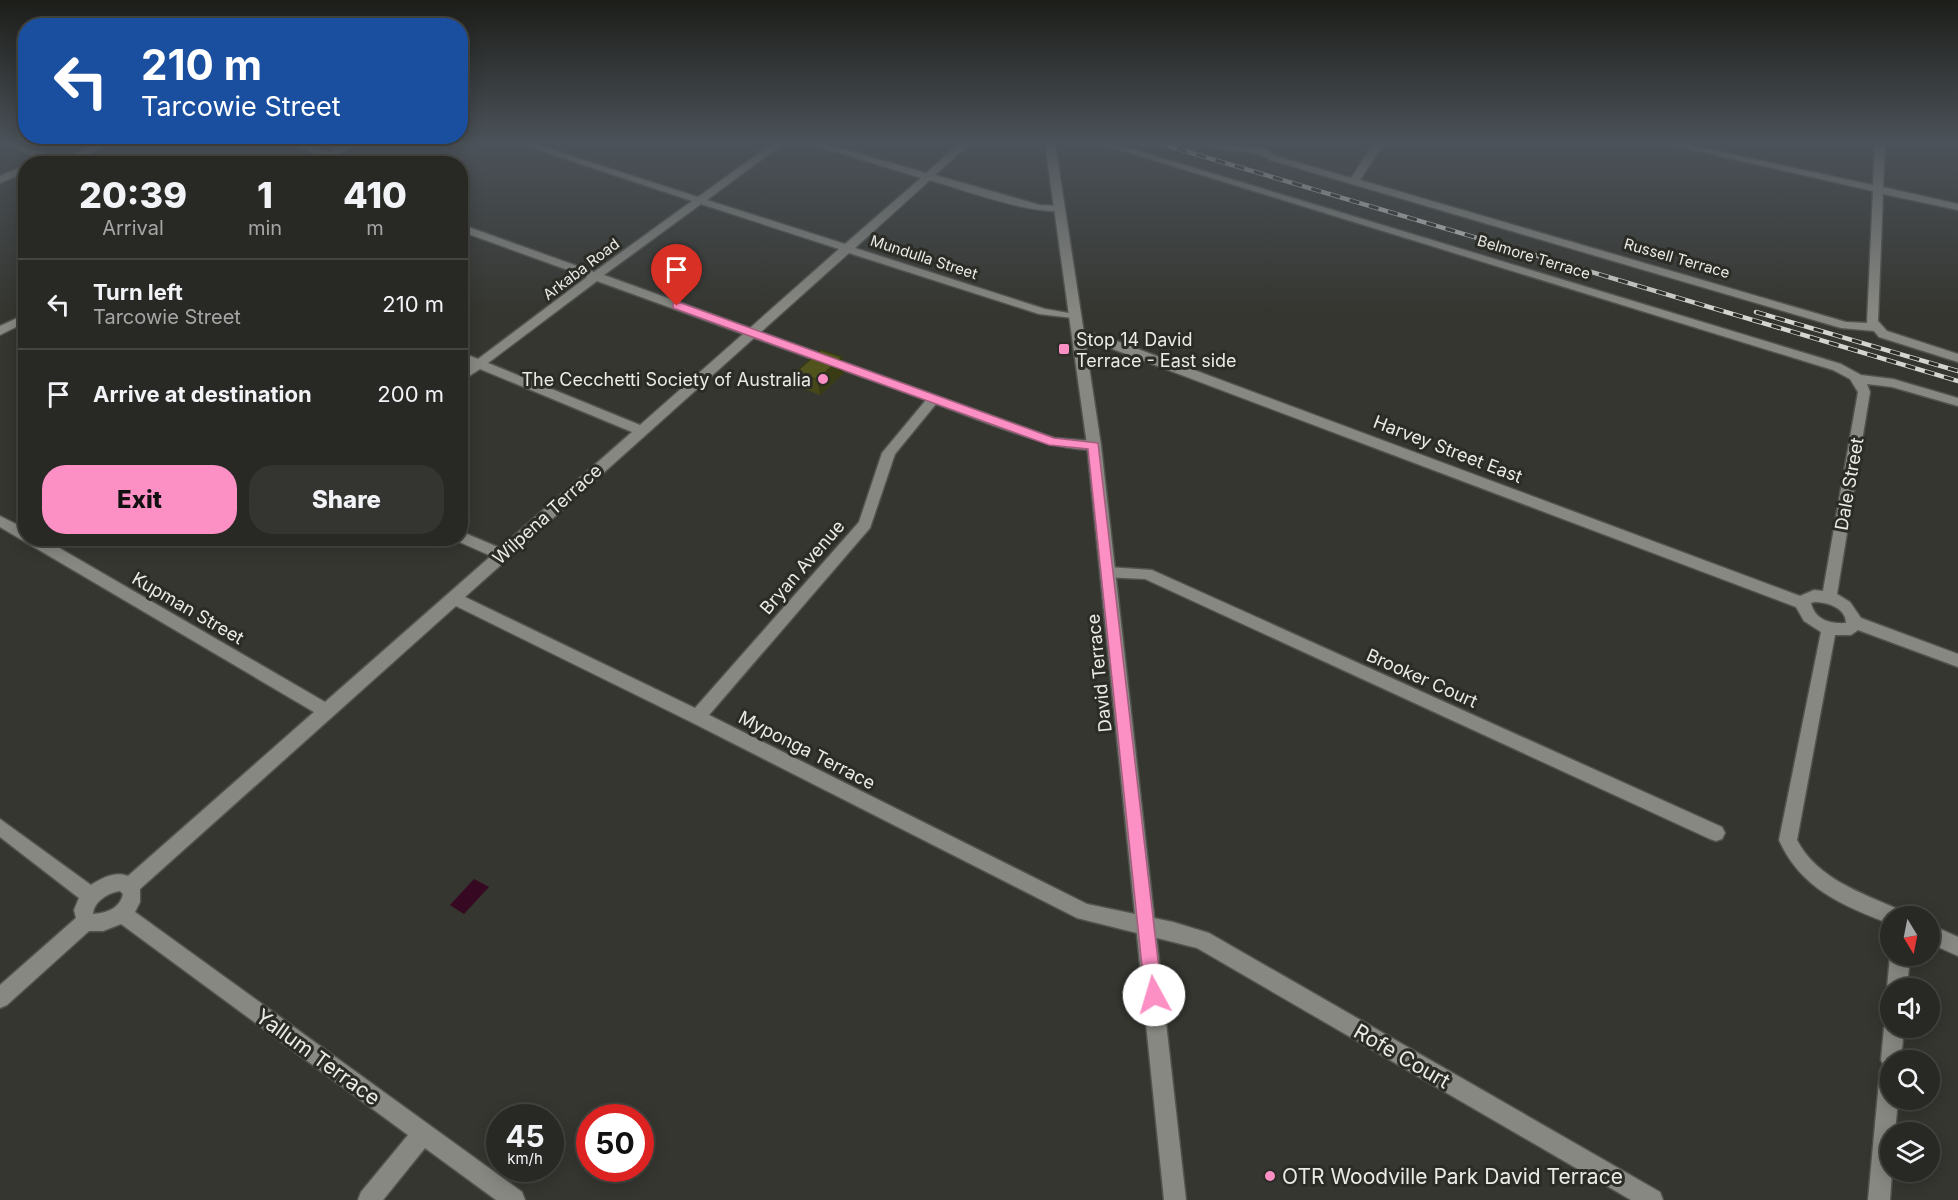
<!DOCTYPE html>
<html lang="en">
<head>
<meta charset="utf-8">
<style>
	:root { --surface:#282824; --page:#343431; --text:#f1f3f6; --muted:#a5a6a6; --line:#444441; --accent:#fc8fc3 }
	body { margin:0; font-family:Inter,sans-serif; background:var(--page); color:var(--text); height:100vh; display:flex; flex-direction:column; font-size:22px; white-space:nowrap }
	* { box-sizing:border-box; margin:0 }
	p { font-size:20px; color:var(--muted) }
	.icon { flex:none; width:33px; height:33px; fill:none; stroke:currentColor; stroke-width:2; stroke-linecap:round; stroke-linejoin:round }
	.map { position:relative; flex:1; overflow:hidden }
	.drawer { position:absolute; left:18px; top:156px; width:450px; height:390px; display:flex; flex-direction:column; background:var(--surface); border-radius:24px; box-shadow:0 3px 15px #0003,0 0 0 2px var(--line) }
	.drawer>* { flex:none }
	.guide { position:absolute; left:18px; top:18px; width:450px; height:126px; border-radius:24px; box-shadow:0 3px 15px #0003,0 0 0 2px var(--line); background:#1a4fa0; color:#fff; overflow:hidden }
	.needle { width:39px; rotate:170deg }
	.buttons { position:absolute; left:1880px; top:906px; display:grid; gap:12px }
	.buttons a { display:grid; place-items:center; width:60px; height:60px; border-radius:50%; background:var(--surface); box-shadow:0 3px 15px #0003,0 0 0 2px var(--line); font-size:30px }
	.speed { position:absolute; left:486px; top:1104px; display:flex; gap:12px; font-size:30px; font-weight:700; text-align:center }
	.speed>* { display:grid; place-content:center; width:78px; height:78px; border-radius:50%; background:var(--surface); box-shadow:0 3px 15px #0003,0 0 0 2px var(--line); line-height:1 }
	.speed small { font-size:15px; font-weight:400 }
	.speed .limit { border:9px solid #d22; background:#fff; color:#111 }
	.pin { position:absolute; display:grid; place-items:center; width:51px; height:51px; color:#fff; margin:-62px -26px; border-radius:50% 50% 50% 0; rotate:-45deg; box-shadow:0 0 6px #0007 }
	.pin .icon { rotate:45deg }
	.me { position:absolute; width:66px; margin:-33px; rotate:354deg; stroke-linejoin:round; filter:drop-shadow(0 0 4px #0008) }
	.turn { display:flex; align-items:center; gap:21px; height:126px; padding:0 24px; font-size:27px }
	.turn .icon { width:78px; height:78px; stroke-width:2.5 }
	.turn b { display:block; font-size:42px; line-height:51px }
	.eta { display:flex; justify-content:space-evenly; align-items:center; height:102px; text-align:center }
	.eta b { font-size:36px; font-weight:800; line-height:42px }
	.action { display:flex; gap:12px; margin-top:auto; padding:12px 24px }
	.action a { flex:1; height:69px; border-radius:24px; background:var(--accent); color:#111; font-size:24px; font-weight:800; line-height:69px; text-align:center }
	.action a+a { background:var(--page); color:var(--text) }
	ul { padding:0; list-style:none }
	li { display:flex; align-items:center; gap:18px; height:90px; padding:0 24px; border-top:2px solid var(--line) }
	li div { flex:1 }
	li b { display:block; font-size:22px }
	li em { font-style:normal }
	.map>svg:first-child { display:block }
	.water { fill:#360821 }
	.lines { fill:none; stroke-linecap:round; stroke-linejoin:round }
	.minor-casing { stroke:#52534e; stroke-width:3 }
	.secondary-casing { stroke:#52534e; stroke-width:3 }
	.minor { fill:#878881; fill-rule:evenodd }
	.secondary { fill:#878881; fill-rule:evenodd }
	.rail-casing { stroke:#d4d4d0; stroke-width:4.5 }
	.rail { stroke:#2b2c26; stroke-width:3; stroke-dasharray:10; stroke-linecap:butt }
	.wall { fill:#464819 }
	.shaded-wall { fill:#393b14 }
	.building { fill:#51541d; stroke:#393b14; stroke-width:1.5 }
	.route { fill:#fc8fc3; stroke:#a45d7f; stroke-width:1.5 }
	.poi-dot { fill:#fc8fc3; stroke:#2b2c26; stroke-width:2 }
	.labels { text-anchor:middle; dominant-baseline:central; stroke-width:6; stroke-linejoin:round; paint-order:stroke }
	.far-street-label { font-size:15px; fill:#eaeae6; stroke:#2b2c26 }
	.poi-label { font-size:18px; fill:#eaeae6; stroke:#2b2c26; text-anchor:start }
	.street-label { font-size:18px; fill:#eaeae6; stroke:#2b2c26 }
	.near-street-label { font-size:21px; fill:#eaeae6; stroke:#2b2c26 }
	.near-poi-label { font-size:21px; fill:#eaeae6; stroke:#2b2c26; text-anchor:start }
</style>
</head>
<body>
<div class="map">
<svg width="1958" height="1200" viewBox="0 0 1958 1200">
	<rect width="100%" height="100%" fill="#353630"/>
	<path class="water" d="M474,879L489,887L464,914L450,905Z"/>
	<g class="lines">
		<defs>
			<path id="minor" d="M4,143H17L60,160L99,143H111L69,164H50Z
				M290,143H303L329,152L346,143H358L323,164H310L321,156Z
				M517,143H531L698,197L773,143H784L707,200L845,244L921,178L807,143H822L926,173L960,143H971L935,175L1040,205L1064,206L1065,208C1049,221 953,187 930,180L855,248L1045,309L1081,315V319L1039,314L849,253L761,332L1054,438L1094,441L1101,445C1084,465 962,413 936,404L895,454L870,528L709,715L1087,904L1173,922L1209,933L1660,1192L1663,1200H1631L1197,948L1077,918L691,722L456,606L140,889V902L135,912L522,1192L525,1200H496L425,1148L383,1200H358L361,1192L408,1135L121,924L103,931H89L7,1005L0,1008V985L76,918L74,910L79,898L0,837V819L91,885C102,878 115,871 128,876L314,712L0,527V516L26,529V538H42L325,702L491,556L455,540L460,538V531L500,548L632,432L480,369L460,382V372L470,365L460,361V352L478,359L587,277L460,231V224L594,272L692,201ZM701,204L839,249L750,328L604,275ZM597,281L743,334L640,425L488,363ZM754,338L926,400L882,453L859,522L695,708L465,597ZM120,891L123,894C120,908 107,913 93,914C94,901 108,893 120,891Z
				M1098,143H1112L1841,364L1861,375L1893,379L1958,398V406L1892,387L1867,384L1870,392L1837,594L1850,602L1861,618L1958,654V667L1858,630L1851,635H1835L1797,840C1817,879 1862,893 1900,910L1902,916H1890V924C1842,905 1801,889 1779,840L1821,632L1804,621L1796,607L1073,334L1079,330L1103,336L1800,596L1814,590L1823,591L1858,392L1850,379L1833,370ZM1814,602C1828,602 1846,608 1846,623C1830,624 1815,620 1811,603Z
				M1207,143L1265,149L1276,156L1351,178L1374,143H1384L1360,180L1846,322L1867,323L1873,191L1662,143H1679L1873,185L1875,143H1885L1883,187L1958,204V210L1883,194L1878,321L1887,331L1958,354V362L1879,337L1874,331L1841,328L1270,160C1252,147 1225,156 1207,143Z
				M26,165V172L0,183V176Z
				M26,314V322L0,335V326Z
				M1108,567L1152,570L1722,827L1725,833L1722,839L1716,841L1710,839L1145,579L1103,577L1101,573L1103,569Z
				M1929,924L1958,937V956L1929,943Z
				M1890,956H1910L1907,988H1890V995L1887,988Z
				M1890,1020V1028H1904L1901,1060H1890V1100H1898L1895,1132H1890V1172H1892L1890,1200H1868L1880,1071L1883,1064L1881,1060L1884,1028Z"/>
			<path id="secondary" d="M1045,143H1055L1101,445L1186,1200H1164L1087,445Z"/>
		</defs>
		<use href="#minor" class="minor-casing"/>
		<use href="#secondary" class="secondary-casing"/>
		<use href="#minor" class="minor"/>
		<use href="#secondary" class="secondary"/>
		<defs>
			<path id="rail" d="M1158,143L1958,381
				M1756,312L1958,371"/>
		</defs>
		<use href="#rail" class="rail-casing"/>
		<use href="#rail" class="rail"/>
	</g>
	<path class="wall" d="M842,357L844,373L820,395L799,387L796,372Z"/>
	<path class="shaded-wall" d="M842,357L844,373L820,395L817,380Z"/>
	<path class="building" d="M821,350L842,357L817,380L796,372Z"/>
	<linearGradient id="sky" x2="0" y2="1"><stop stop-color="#1d1e1a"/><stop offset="0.46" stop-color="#4b5259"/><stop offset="1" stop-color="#4b5259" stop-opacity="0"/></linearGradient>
	<rect width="1958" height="311" fill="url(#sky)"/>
	<path class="route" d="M673,303H681L1054,438L1098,443L1162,995L1160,1002L1154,1004L1147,1002L1145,995L1088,449L1049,445L673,308Z"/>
	<g class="poi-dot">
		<rect x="1058" y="343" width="12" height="12" rx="3"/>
		<circle cx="823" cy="379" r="6"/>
		<circle cx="1270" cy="1176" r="6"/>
	</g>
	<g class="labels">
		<g class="far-street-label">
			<text transform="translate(924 257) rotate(18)">Mundulla Street</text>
			<text transform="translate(1534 257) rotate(17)">Belmore Terrace</text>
			<text transform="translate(1677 258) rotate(16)">Russell Terrace</text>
			<text transform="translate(581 269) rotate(-37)">Arkaba Road</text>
		</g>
		<g class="poi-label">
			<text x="1076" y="339">Stop 14 David<tspan x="1076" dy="21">Terrace - East side</tspan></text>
			<text x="811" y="379" text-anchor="end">The Cecchetti Society of Australia</text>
		</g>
		<g class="street-label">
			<text transform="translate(1448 449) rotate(21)">Harvey Street East</text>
			<text transform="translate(1849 484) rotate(-80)">Dale Street</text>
			<text transform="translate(547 514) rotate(-42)">Wilpena Terrace</text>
			<text transform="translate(802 567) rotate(-49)">Bryan Avenue</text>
			<text transform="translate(188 608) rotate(30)">Kupman Street</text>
			<text transform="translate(1099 673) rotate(-96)">David Terrace</text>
			<text transform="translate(1422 678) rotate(24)">Brooker Court</text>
			<text transform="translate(807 750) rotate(27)">Myponga Terrace</text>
		</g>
		<g class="near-street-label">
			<text transform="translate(1402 1056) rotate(30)">Rofe Court</text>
			<text transform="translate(318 1057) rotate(36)">Yallum Terrace</text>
		</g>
		<g class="near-poi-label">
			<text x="1282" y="1176">OTR Woodville Park David Terrace</text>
		</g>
	</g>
</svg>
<div class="buttons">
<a><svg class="needle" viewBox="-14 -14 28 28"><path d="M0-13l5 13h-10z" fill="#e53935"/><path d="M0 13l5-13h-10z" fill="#a5a6a6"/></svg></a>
<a><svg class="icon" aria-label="sound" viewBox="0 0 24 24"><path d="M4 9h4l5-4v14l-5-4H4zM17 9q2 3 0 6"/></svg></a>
<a><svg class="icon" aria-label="search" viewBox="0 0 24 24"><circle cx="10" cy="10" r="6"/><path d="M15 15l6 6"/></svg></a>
<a><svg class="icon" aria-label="layers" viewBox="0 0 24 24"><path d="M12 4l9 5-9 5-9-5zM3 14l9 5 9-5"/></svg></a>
</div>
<div class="speed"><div>45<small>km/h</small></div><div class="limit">50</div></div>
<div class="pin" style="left:677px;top:306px;background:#d93025"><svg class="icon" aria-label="arrive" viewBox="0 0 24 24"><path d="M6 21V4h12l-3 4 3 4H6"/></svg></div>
<svg class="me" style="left:1154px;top:995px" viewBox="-20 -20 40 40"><circle r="19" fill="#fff"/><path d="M0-13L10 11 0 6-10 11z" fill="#fc8fc3"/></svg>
<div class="guide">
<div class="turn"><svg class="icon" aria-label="left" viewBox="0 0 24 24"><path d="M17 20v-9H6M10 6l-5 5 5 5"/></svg><div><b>210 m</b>Tarcowie Street</div></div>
</div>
<section class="drawer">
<div class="eta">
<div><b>20:39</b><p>Arrival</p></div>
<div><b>1</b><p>min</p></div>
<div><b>410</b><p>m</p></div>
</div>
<ul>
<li><svg class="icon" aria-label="left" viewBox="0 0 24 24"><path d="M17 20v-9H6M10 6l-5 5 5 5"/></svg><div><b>Turn left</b><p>Tarcowie Street</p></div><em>210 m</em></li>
<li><svg class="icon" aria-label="arrive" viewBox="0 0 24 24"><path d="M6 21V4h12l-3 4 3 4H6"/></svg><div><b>Arrive at destination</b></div><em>200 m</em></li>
</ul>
<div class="action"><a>Exit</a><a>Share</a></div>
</section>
</div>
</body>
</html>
